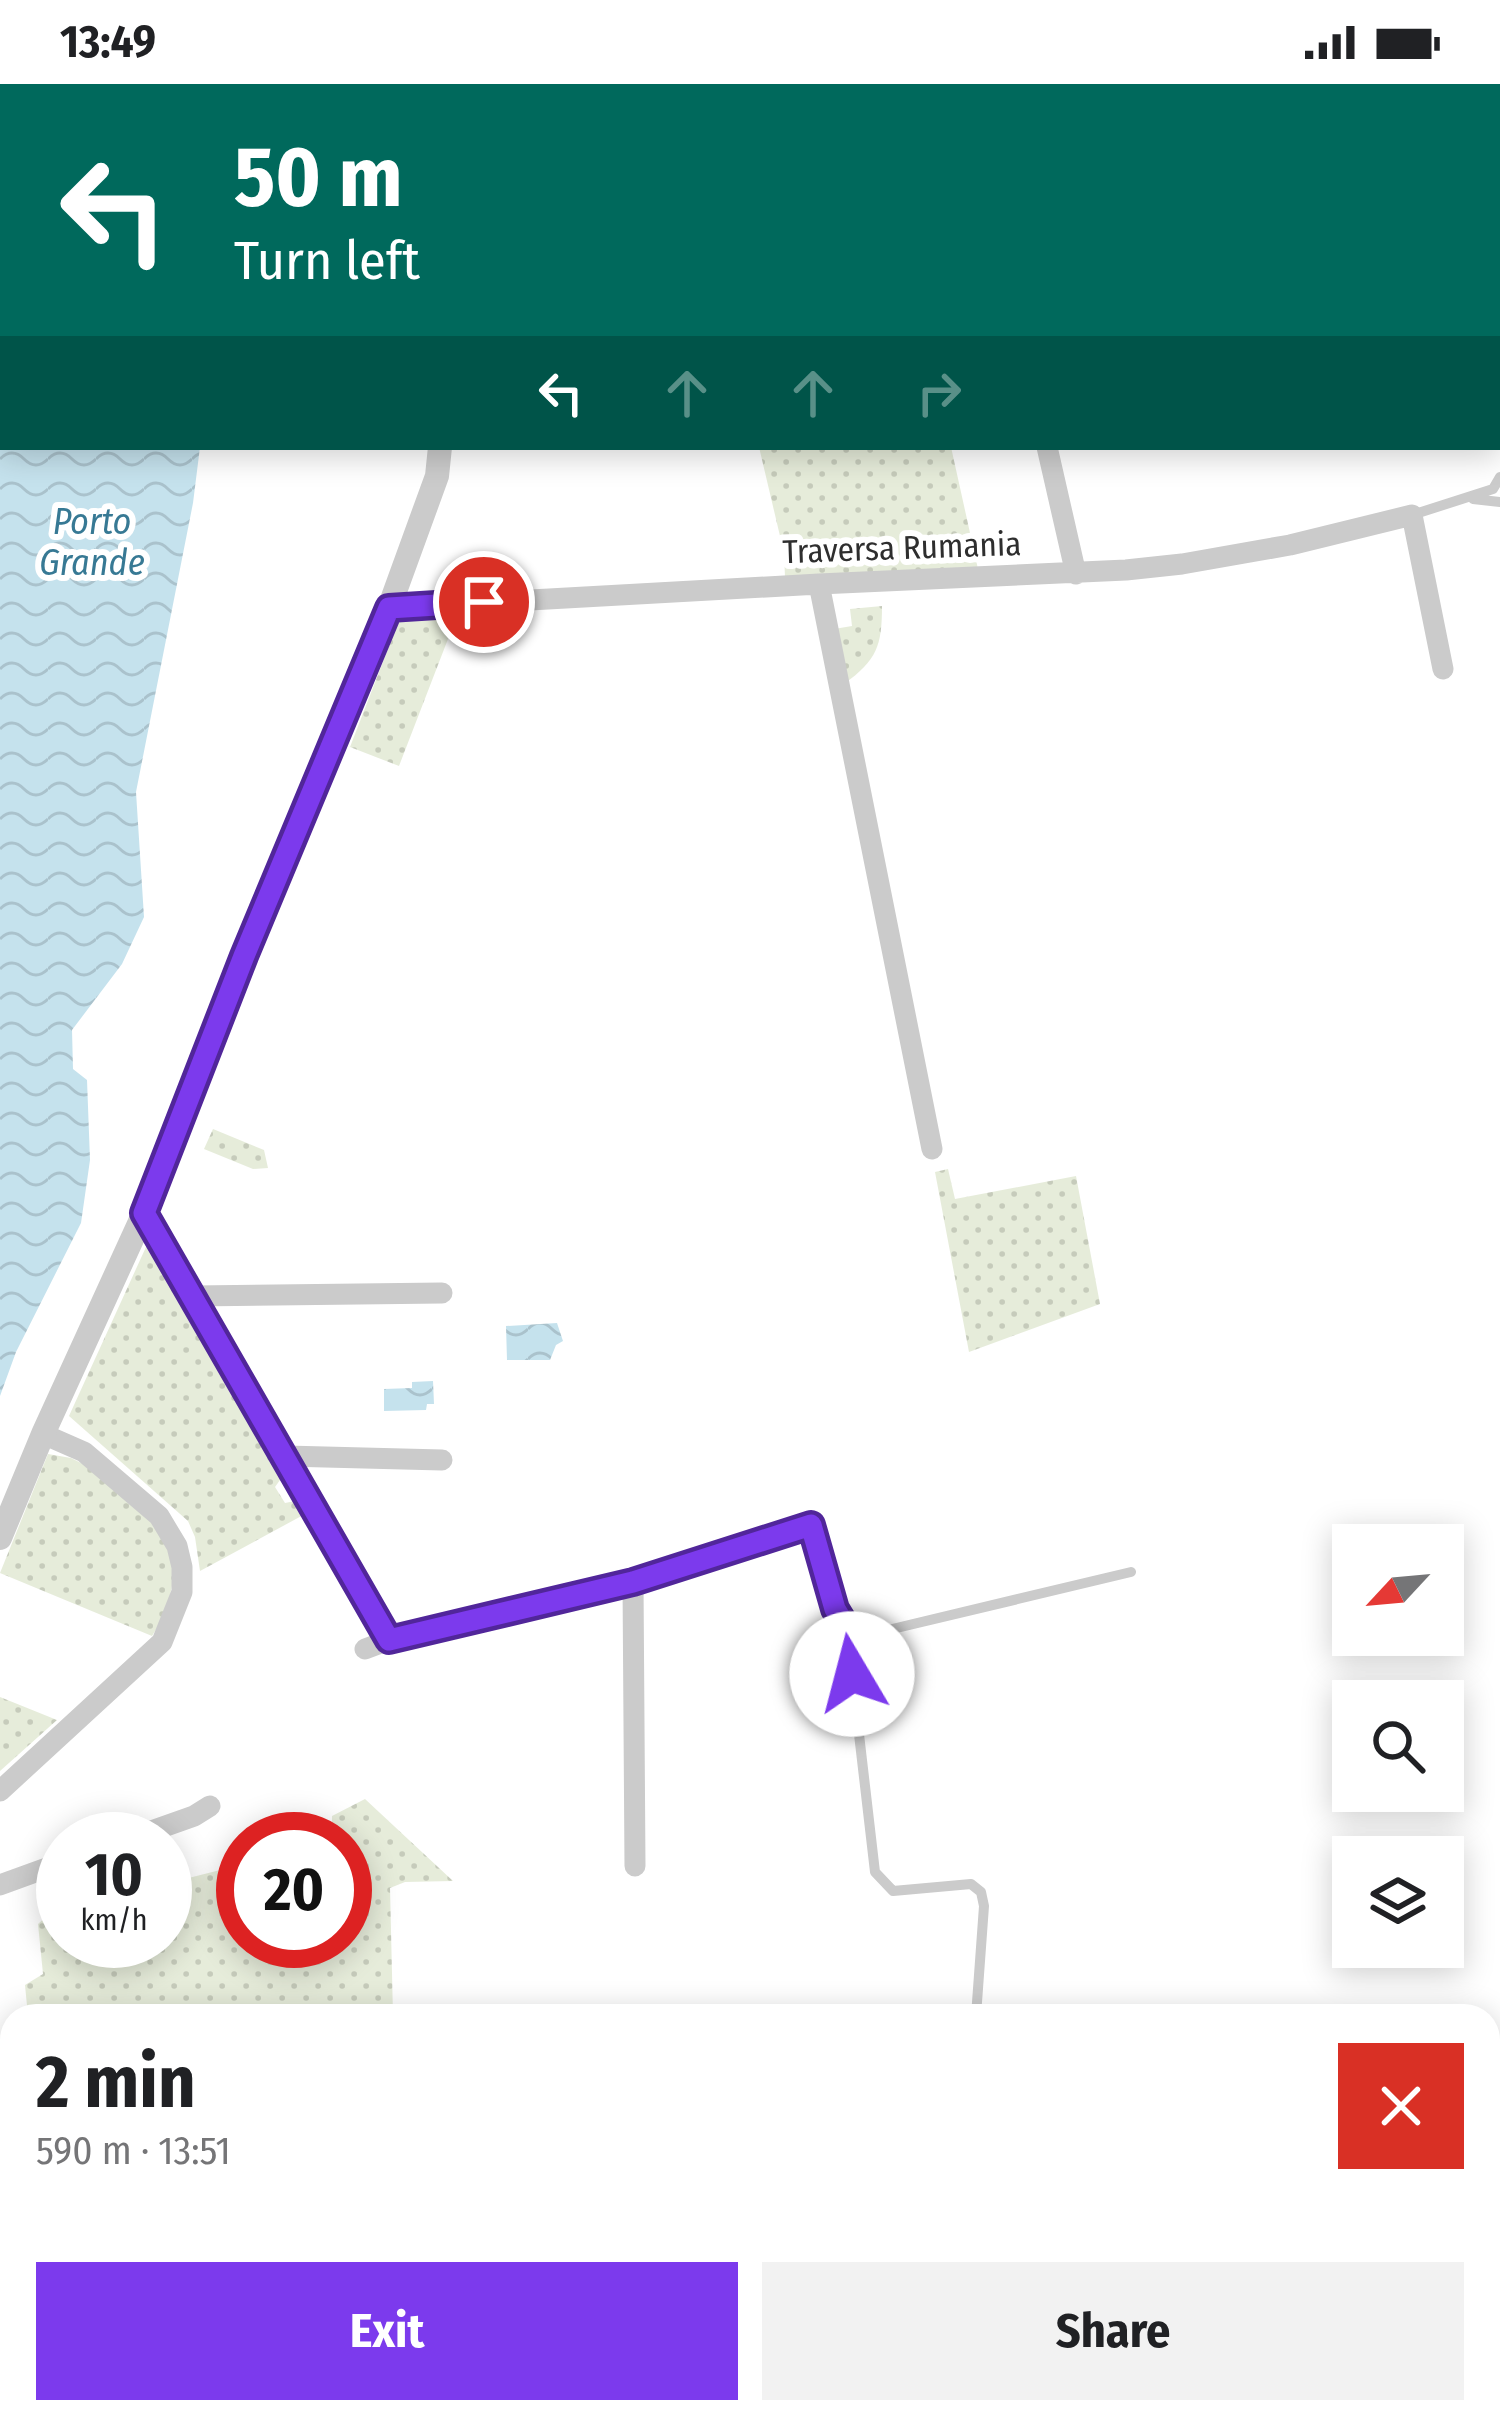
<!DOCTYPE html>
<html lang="en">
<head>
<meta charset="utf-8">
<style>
	:root { --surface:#fff; --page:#f2f2f2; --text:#202124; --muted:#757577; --accent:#7c3aed }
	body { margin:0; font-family:"Fira Sans Condensed",sans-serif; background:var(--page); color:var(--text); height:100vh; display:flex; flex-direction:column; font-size:45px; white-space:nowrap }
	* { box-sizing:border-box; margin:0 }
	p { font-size:39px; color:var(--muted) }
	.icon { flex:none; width:66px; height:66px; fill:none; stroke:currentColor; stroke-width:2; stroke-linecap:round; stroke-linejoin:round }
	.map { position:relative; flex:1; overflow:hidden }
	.side { position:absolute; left:0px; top:1920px; width:1500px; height:420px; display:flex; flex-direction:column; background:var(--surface); border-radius:36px 36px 0 0; box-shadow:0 6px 30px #0003 }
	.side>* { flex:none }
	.top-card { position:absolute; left:0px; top:0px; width:1500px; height:366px; box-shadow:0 6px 30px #0003; background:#00695c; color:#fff; overflow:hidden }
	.needle { width:78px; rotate:244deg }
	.tools { position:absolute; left:1332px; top:1440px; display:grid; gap:24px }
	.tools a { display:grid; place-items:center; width:132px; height:132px; border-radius:0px; background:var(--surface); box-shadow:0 6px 30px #0003; font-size:60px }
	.speed { position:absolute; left:36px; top:1728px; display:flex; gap:24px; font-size:60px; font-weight:700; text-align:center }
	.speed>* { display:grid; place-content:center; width:156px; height:156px; border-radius:50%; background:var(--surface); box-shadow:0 6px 30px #0003; line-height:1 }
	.speed small { font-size:30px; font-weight:400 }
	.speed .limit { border:18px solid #d22; background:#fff; color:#111 }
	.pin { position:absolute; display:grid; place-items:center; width:102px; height:102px; color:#fff; margin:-51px; border:6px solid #fff; border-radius:50%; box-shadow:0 3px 12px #0007 }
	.me { position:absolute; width:132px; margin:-66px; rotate:352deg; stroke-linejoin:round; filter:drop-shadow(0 0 9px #0008) }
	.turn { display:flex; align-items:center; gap:42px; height:252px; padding:0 36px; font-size:54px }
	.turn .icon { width:156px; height:156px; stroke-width:2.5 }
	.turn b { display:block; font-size:84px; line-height:102px }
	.lanes { display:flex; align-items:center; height:114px; padding:0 36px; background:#0003; justify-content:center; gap:60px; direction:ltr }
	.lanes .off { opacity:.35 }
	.round { display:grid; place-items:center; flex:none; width:126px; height:126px; border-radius:0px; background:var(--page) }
	.head { display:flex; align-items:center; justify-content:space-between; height:204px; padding:0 36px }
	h1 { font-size:72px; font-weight:700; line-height:90px }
	.action { display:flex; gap:24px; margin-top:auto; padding:24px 36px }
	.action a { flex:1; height:138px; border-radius:0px; background:var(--accent); color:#fff; font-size:48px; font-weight:700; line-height:138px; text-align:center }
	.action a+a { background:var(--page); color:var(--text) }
	.status { display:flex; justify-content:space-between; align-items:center; height:84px; padding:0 60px; background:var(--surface); direction:ltr }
	.status svg { height:33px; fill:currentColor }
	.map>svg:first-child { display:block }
	.grass { fill:url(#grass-dots) }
	.water { fill:url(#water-waves) }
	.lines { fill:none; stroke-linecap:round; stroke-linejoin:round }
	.service { stroke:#cbcbcb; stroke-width:10 }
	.minor { stroke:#cbcbcb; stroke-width:21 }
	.tertiary { stroke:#cbcbcb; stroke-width:24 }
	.route-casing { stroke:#51269a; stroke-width:30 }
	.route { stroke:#7c3aed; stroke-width:21 }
	.labels { text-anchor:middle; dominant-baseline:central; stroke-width:12; stroke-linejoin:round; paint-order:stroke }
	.street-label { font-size:33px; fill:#2e2e2e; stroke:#fff }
	.water-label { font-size:36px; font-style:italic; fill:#377994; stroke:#fff }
</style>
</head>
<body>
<div class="status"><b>13:49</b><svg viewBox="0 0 49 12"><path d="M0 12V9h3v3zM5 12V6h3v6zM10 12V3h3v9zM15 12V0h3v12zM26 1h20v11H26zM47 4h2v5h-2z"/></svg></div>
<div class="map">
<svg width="1500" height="2340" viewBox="0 0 1500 2340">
	<defs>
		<pattern id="grass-dots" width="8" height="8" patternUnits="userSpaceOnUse" patternTransform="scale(3)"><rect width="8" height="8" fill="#e6ecda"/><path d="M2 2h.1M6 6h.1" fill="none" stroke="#c6cbbb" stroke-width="1.8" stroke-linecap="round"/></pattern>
		<pattern id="water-waves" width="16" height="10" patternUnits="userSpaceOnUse" patternTransform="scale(3)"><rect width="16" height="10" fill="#c5e2ed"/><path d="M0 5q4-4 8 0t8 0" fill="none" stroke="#aac2cc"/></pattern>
	</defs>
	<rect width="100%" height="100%" fill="#fff"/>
	<path class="grass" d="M759,363H951L978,485L785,493L784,469Z
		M882,522C882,562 877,576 844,600L834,545L852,542L850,525Z
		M449,531L453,542L399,682L350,663L398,539L405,532Z
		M213,1045L264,1066L268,1084L253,1085L204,1065Z
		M948,1085L955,1115L1076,1092L1100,1220L969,1268L935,1088Z
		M155,1162L285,1389L275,1403L285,1419L300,1416L307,1429L200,1487L195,1453L188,1437L69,1332L146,1163Z
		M48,1370L71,1374L83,1380C106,1399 140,1422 158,1443C185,1474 172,1521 152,1552L0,1489Z
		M0,1613L57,1636L0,1687Z
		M365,1715L453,1797L405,1798L390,1804L393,1932H28L25,1901L43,1890L38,1840L49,1830L63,1826V1857H165V1800L232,1783L243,1782V1857H345V1755H332V1732Z
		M0,2116L12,2120V2328H379L387,2340H0Z"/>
	<path class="water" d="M0,0H175V3H3V363H200L193,419L136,708L144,833L122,880L72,946L73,985L87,996L90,1076L81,1139L16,1268L0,1312Z
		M557,1239L563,1257L556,1261L550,1276H507L506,1242Z
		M433,1297L434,1320H427L426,1326L384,1327V1305L412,1304V1298Z"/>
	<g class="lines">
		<path class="service" d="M463,0L464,3
			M1473,415L1500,418
			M1412,431L1493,405L1500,393
			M811,1441L835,1525L846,1543L863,1552
			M976,1932L984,1822L981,1808L971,1800L893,1807L875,1788L852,1590L853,1572L863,1552L1131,1488
			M945,2340V2328"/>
		<path class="minor" d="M687,0L688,3
			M573,1L576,0
			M1047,363L1076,490
			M819,500L932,1065
			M389,524L819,500L1126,486L1182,480L1290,461L1412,431L1443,585
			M144,1129L389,1556L633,1498L811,1441
			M194,1212L442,1209
			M286,1372L442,1376
			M633,1498L635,1782
			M365,1565L389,1556
			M0,1707L162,1558L182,1508V1483L177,1462L159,1432L84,1368L43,1350
			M129,1755L194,1732L210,1722
			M0,1801L63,1778"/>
		<path class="tertiary" d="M341,0L342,3
			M952,3L958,0
			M0,1454L43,1350L144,1129L245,872L389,524L437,392L440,363"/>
	</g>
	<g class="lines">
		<defs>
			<path id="route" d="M484,518L389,524L244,872L144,1129L389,1556L633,1498L811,1441L835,1525L846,1543L862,1552L854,1572L852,1590"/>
		</defs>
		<use href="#route" class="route-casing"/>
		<use href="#route" class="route"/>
	</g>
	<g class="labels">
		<g class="street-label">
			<text transform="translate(902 464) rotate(-2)">Traversa Rumania</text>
		</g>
		<g class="water-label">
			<text x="92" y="438">Porto<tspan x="92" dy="41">Grande</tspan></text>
		</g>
	</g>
</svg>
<div class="tools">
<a><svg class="needle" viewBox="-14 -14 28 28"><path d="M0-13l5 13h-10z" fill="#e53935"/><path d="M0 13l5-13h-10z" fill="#757577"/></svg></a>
<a><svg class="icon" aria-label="search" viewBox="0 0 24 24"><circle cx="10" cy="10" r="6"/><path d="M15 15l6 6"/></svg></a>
<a><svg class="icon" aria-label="layers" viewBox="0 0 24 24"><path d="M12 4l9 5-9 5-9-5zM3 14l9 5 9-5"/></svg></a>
</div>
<div class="speed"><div>10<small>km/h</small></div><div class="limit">20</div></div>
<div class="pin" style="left:484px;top:518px;background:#d93025"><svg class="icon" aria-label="arrive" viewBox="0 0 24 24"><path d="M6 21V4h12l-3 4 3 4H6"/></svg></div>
<svg class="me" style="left:852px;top:1590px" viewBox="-20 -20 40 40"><circle r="19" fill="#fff"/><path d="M0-13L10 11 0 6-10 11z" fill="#7c3aed"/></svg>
<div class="top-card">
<div class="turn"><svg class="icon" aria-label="left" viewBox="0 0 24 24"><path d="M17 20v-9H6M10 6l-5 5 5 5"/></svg><div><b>50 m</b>Turn left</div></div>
<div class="lanes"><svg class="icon" aria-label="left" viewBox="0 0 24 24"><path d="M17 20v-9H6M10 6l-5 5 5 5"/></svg><svg class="icon off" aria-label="ahead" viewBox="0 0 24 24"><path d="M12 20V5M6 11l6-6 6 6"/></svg><svg class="icon off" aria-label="ahead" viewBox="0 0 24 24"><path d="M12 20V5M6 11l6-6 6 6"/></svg><svg class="icon off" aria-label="right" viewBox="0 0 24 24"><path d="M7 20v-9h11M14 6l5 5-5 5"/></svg></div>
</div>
<section class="side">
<div class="head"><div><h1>2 min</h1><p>590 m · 13:51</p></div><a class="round" style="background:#d93025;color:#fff"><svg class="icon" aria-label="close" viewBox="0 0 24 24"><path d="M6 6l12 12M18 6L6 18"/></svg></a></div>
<div class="action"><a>Exit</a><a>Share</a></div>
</section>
</div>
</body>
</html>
